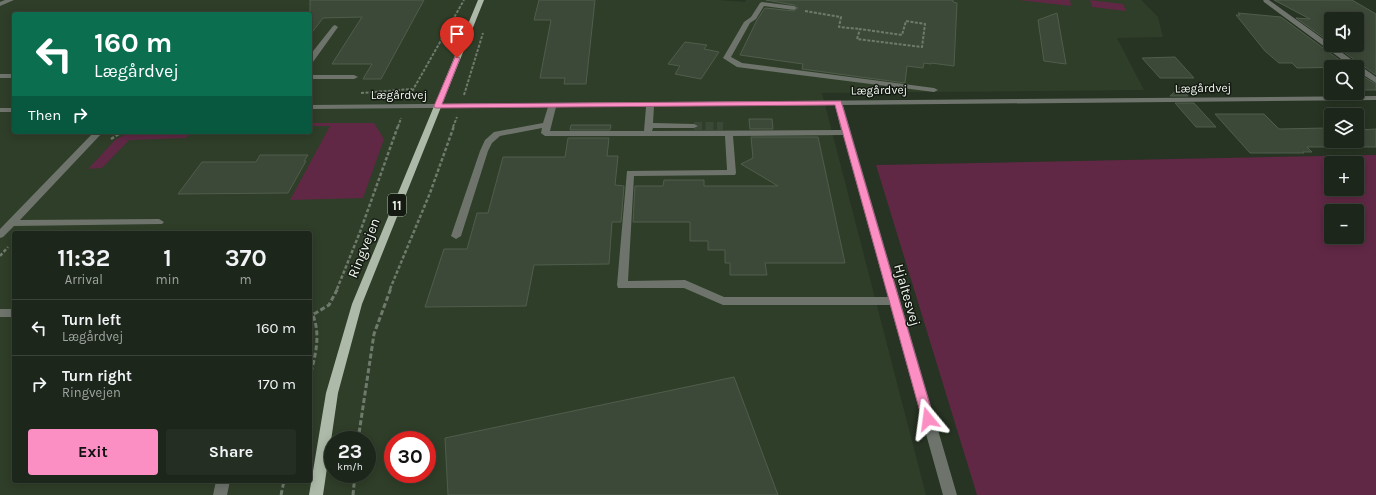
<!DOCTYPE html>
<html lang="en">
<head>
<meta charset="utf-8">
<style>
	:root { --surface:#1d261a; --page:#252e23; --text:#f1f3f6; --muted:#a0a5a2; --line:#3b4339; --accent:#fb8fc4 }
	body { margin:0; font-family:Karla,sans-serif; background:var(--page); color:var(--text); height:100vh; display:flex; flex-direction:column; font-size:15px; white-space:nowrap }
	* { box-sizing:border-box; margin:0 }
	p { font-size:13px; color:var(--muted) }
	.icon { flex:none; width:22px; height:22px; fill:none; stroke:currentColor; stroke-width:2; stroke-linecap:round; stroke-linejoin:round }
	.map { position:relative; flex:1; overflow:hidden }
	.details { position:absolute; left:12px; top:231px; width:300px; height:252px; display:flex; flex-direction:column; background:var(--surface); border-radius:4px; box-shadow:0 2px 10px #0003,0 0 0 1px var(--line) }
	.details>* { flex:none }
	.hud { position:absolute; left:12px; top:12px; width:300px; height:122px; border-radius:4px; box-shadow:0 2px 10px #0003,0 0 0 1px var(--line); background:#0b6e4f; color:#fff; overflow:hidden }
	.tools { position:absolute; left:1324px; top:12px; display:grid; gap:8px }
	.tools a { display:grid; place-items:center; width:40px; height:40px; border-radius:4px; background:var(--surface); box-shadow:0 2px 10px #0003,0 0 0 1px var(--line); font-size:20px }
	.speed { position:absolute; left:324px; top:431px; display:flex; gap:8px; font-size:20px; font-weight:700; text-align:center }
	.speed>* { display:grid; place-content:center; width:52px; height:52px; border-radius:50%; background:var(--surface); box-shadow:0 2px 10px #0003,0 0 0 1px var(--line); line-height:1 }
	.speed small { font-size:10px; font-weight:400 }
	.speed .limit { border:6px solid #d22; background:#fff; color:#111 }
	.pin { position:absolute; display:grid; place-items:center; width:34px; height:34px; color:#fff; margin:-41px -17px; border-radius:50% 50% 50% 0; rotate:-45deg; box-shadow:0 0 4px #0007 }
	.pin .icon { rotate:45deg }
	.me { position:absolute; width:44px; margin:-22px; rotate:344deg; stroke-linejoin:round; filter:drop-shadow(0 0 3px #0008) }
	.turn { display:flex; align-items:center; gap:14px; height:84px; padding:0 16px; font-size:18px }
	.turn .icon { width:52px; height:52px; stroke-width:2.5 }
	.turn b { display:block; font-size:28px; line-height:34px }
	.then { display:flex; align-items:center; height:38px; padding:0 16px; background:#0003; gap:8px; font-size:15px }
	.eta { display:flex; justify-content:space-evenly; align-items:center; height:68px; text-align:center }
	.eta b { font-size:24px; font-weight:700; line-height:28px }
	.action { display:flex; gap:8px; margin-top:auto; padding:8px 16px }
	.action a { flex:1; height:46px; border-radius:4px; background:var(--accent); color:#111; font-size:16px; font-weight:700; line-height:46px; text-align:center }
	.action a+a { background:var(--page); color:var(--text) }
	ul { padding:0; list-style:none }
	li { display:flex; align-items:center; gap:12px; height:56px; padding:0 16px; border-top:1px solid var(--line) }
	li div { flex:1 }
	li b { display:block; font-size:15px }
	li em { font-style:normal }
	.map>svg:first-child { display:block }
	.built { fill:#2f3e28; fill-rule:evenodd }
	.green { fill:#602845; fill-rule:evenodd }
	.building { fill:#3d4938; stroke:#505d4c }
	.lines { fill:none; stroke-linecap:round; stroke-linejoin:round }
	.minor-tunnel { stroke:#3b4737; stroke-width:8; stroke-dasharray:8 3.5; stroke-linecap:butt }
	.path-far2 { stroke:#6f7a6c; stroke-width:2; stroke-dasharray:3 1.5; stroke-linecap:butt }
	.path-far1 { stroke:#6f7a6c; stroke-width:2.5; stroke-dasharray:3.5 2; stroke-linecap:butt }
	.path { stroke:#6f7a6c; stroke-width:3; stroke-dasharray:5 2.5; stroke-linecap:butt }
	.minor { fill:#6e746c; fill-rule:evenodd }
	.major { fill:#adbaa9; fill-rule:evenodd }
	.route { fill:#fb8fc4; stroke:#a35d7f }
	.labels { text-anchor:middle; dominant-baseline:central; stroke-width:3; stroke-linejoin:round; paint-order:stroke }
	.far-street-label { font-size:12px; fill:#eff7ed; stroke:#141912 }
	.shield { fill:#141912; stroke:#adb4ab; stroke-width:1 }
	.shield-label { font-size:13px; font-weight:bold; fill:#eff7ed }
	.street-label { font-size:14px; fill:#eff7ed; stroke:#141912 }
</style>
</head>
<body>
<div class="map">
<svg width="1376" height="495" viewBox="0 0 1376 495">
	<rect width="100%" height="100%" fill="#273323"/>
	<path class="built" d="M0,0H720L745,2L746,0H1141L1158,17L1163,37L1117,38L1144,90L822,93L926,495H0ZM14,14H310V132H14ZM14,233H310V481H14ZM333,440H367V474H333ZM393,440H427V474H393Z"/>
	<path class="green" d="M1019,0H1070L1071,6Z
		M1090,0L1123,4L1126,11L1092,7Z
		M310,123H374L384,139L363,198L290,200L330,126H310Z
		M131,132H193L186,138L129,140L102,168L88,169L116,139Z
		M1376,155V495H977L876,165ZM1331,163H1357V189H1331ZM1331,211H1357V237H1331Z"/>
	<path class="building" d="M310,0H424L381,79H363L372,64H332L362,17L323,18L310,35Z
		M539,0H595L586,84H564L565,78H540L551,20H534Z
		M766,0H953V2L957,3L954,66L931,63V64L924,63L923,68L907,66L905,83L802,69L803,64L740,55L757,20L765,8L794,11L798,8L794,5Z
		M1274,0H1352L1376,14V75L1334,45H1357V19H1331V43L1296,18L1310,19Z
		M1057,13L1066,64L1044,61L1038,20Z
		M1238,13L1281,17L1349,67L1297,68L1292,63H1279L1265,51L1236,15H1240Z
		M685,42L707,45L704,49L719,52L701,79L675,74L680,66L668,64Z
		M1175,57L1194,78H1160L1142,58Z
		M1357,73L1376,84V90H1357Z
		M1180,87L1188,96H1170Z
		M1175,103H1194L1216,127H1196Z
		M1215,114H1264L1279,129L1327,128L1331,130V141H1357V130L1376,129V147H1307L1312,152H1303L1304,153H1250Z
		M749,119H772L773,129H750Z
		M571,125H611L610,130H570Z
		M751,137H818L845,263H765L767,275H730V263H725V250H708V241H690V222H633L635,186H663L664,180H704V186H778L741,164L753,158Z
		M568,138H609L607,156H618L615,185L624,186L621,222H612L609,264L534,265L526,306L425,307L444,249H467L477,213H488L503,157H565Z
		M260,155H308L304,161H306L288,193L178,194L202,162H256Z
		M734,377L778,495H448L445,438Z"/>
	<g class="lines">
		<path class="minor-tunnel" d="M694,126H723"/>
		<path class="path-far2" d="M805,11L841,17L839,27L860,29
			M906,21L925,24L922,47L857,39L860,29L902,35Z
			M361,93L412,89
			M410,95L464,0
			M464,95L483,33
			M398,127L401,118
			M453,127L457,117"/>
		<path class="path-far1" d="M111,139L122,132
			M0,256L8,247
			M337,289L360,232L398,126
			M390,289L430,193L454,126"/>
		<path class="path" d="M310,309C322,331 316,353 310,376
			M314,314L329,305L338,288
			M358,440L374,334L391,288
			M281,495L284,481
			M353,495L355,474"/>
		<path class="minor" d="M5,0H14L0,6V2Z
			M1263,0H1269L1376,77V83L1357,71V67H1352L1264,2Z
			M762,2L794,6L797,8L794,10L764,6L756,19L750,23L731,57L742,63L934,88L938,90L934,92L737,67L723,58L744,22L751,17L760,3Z
			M335,25L338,27L313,62H310V55L333,26Z
			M0,74H14V78H0Z
			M310,75H354L358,77L354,79H310Z
			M1376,96V100L843,105L957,495H943L890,305H723L684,288H618L617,285L627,171L727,170L725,136H545L541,133L542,128L500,136L492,143L488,151L461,236L456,239L451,236L480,151L485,140L494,132L543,123L548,107L310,109V105ZM835,105L841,130L652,131L653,128H694L698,126L694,124L653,123L654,106ZM556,107H646L644,131H550ZM843,135L888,297H724L685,280L628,281L634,176L735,175L736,173L733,136Z
			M0,108H14V112H0Z
			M94,132H103L20,220L159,219L164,222L162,224L14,226L3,237L0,238V229Z
			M0,309H14V317H0Z
			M216,481H230L227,495H213Z"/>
		<path class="major" d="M478,0H484L362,304L338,393L323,495H309L326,393L352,304Z"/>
	</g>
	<path class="route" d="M455,57L460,58L442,104L841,101L934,419L932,423L928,424L924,423L922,419L835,105L435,108L434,106Z"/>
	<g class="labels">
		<g class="far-street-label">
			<text transform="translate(1203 88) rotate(-1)">Lægårdvej</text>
			<text transform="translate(879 90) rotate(-1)">Lægårdvej</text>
			<text x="399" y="95">Lægårdvej</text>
		</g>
		<rect class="shield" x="388" y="194" width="18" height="22" rx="3"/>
		<g class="shield-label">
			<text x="397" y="205">11</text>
		</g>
		<g class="street-label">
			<text transform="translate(364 248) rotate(-68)">Ringvejen</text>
			<text transform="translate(907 295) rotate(74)">Hjaltesvej</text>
		</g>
	</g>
</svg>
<div class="tools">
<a><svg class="icon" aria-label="sound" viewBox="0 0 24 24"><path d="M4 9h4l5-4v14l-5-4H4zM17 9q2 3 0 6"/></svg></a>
<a><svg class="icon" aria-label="search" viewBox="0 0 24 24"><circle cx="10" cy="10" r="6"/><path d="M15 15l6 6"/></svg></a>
<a><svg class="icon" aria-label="layers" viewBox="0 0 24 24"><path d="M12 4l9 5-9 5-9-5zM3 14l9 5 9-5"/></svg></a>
<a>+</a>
<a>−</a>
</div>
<div class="speed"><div>23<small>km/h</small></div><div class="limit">30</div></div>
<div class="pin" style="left:457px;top:58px;background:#d93025"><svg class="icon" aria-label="arrive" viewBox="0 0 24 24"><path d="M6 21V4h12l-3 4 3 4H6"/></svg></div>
<svg class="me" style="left:928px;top:419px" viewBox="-20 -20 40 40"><path d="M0-17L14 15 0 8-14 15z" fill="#fb8fc4" stroke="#fff" stroke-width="4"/></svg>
<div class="hud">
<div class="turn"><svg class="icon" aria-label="left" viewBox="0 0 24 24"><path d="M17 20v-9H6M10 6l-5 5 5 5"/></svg><div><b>160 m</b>Lægårdvej</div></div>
<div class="then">Then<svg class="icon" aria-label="right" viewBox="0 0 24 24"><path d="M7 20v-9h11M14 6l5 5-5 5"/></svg></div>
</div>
<section class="details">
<div class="eta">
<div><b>11:32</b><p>Arrival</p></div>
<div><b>1</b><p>min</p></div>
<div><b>370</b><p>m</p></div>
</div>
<ul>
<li><svg class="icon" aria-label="left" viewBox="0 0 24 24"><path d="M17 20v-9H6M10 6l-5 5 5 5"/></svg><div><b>Turn left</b><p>Lægårdvej</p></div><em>160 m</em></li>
<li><svg class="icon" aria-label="right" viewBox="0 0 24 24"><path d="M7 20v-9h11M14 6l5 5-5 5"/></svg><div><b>Turn right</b><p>Ringvejen</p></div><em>170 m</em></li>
</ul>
<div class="action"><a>Exit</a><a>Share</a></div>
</section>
</div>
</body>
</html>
